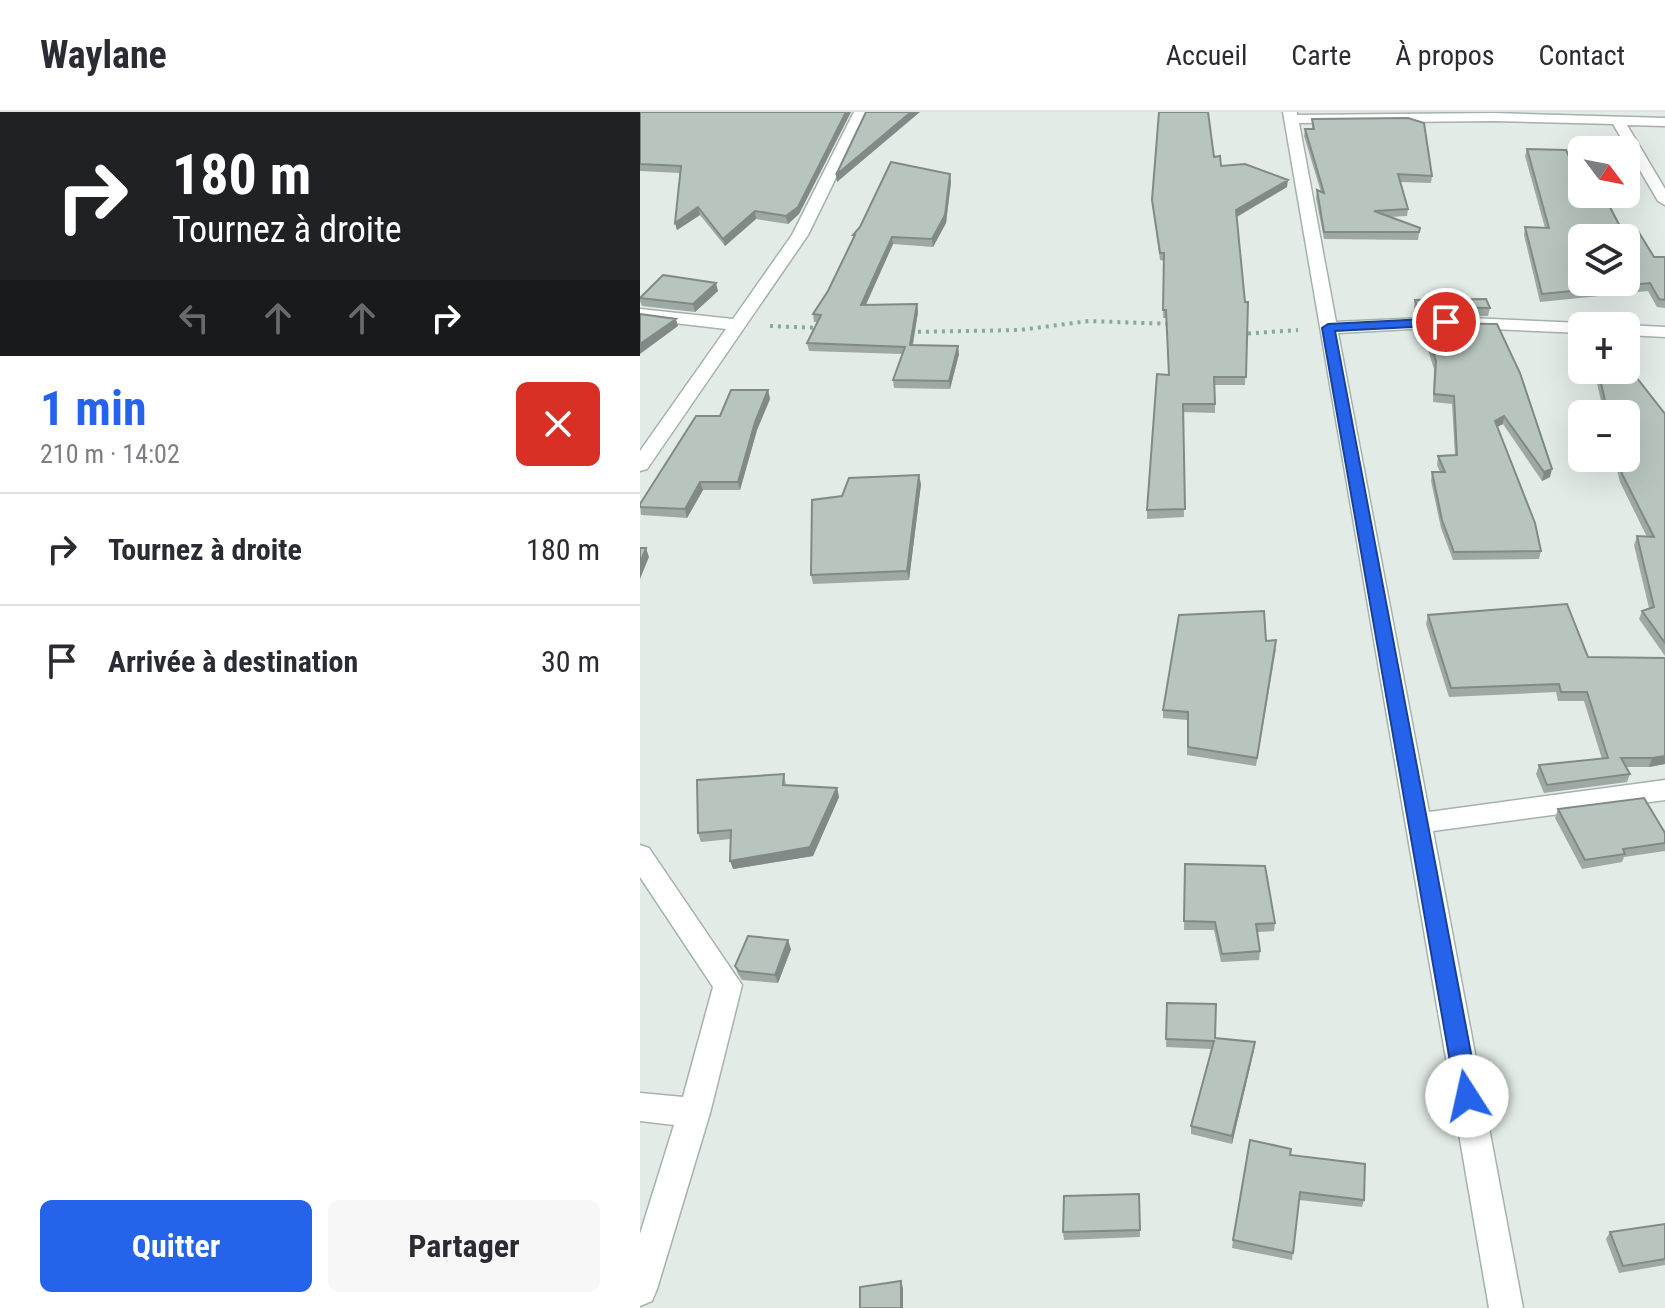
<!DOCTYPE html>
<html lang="fr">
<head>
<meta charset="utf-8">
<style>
	:root { --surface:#fff; --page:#f7f7f7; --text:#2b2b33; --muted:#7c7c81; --line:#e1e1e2; --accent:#2563eb }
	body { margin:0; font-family:"Roboto Condensed",sans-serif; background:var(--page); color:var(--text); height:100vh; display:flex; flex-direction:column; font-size:30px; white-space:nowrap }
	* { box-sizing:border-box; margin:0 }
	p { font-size:26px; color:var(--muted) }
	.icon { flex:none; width:44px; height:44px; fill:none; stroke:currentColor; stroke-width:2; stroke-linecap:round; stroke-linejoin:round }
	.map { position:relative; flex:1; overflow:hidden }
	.details { display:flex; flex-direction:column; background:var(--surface); width:640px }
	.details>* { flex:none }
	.top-card { background:#202124; color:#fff; overflow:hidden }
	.needle { width:52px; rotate:122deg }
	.controls { position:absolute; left:928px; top:24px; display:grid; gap:16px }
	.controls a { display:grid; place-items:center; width:72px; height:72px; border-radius:12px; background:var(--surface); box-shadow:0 8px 32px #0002; font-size:40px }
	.pin { position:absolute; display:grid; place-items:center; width:68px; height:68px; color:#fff; margin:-34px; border:4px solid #fff; border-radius:50%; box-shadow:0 2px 8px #0007 }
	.me { position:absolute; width:88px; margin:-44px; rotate:350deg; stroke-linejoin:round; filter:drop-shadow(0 0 6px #0008) }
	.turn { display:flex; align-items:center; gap:28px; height:168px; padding:0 40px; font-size:36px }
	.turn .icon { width:104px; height:104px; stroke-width:2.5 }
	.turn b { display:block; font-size:56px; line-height:68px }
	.lanes { display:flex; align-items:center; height:76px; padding:0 40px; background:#0003; justify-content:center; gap:40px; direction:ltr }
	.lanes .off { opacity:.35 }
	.round { display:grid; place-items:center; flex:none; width:84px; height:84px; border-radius:12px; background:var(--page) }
	.head { display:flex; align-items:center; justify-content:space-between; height:136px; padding:0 40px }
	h1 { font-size:48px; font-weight:700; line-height:60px; color:var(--accent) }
	.action { display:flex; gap:16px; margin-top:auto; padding:16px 40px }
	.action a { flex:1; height:92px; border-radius:12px; background:var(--accent); color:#fff; font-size:32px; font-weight:700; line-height:92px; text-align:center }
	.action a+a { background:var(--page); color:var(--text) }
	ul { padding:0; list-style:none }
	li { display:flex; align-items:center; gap:24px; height:112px; padding:0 40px; border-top:2px solid var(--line) }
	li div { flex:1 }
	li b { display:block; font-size:30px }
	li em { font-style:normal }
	header { display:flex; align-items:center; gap:48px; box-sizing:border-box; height:112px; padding:0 40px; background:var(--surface); border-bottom:2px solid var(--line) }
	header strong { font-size:38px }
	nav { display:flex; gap:44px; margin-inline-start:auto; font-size:28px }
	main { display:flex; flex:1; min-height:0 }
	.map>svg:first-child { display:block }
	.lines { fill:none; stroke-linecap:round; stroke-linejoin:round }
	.minor-casing { stroke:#a5b2ac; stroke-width:3 }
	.path { stroke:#86ab9b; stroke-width:4; stroke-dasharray:3 5; stroke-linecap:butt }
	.minor { fill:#fff; fill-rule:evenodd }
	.wall { fill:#9ea9a4 }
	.shaded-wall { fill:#818a86 }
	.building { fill:#b8c5bf; stroke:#818a86; stroke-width:2; fill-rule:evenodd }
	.route { fill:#2563eb; stroke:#184099; stroke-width:2 }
</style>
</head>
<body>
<header>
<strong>Waylane</strong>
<nav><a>Accueil</a><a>Carte</a><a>À propos</a><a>Contact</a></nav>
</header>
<main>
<section class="details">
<div class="top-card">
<div class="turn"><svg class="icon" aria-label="right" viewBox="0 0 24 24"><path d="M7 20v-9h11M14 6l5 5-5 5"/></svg><div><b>180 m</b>Tournez à droite</div></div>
<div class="lanes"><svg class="icon off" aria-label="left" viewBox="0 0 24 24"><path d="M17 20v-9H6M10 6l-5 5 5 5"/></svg><svg class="icon off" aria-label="ahead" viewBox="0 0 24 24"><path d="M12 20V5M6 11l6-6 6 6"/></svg><svg class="icon off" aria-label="ahead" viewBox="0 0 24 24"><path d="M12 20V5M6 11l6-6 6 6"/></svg><svg class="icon" aria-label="right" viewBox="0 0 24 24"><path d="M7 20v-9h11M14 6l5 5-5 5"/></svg></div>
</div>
<div class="head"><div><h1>1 min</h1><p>210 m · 14:02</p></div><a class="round" style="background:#d93025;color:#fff"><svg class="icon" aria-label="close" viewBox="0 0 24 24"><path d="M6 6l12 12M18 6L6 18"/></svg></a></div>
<ul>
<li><svg class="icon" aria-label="right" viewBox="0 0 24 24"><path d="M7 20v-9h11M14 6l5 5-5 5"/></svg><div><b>Tournez à droite</b></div><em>180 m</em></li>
<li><svg class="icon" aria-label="arrive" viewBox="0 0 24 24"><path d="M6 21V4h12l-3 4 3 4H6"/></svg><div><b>Arrivée à destination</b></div><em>30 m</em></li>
</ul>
<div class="action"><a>Quitter</a><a>Partager</a></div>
</section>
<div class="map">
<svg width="1025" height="1196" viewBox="0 0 1025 1196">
	<rect width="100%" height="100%" fill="#e2ebe6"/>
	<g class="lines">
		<defs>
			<path id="minor" d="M214,0H228L168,123L7,357L0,359V339L86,217L0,207V197L93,207L152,123Z
				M643,0H657V3L854,1L1025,6V14L987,13L1025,77V93L1018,89L973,12L854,9L659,11L696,210L806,205L942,211L949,214H942V221L806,215L698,221L789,700L1025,668V688L793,719L883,1196H849Z
				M986,213L1025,215V225L986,223V214H981Z
				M0,733L9,736L102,873L70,1001L17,1177L12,1189L0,1194V1122L34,1013L0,1009V981L43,985L73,875L0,765Z"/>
		</defs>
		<use href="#minor" class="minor-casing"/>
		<path class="path" d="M130,214L180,216
			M270,220L380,218L449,209L531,212
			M600,222L658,218"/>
		<use href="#minor" class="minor"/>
	</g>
	<path class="wall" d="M0,0H211L159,102L148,112L116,107L85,134L60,103L37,118L35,111L40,61L0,59Z
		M672,7L792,64L791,71L760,70L768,97L767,104L750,105L780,116L778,128L684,127L676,86L677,78L681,80L664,24L665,17H672Z
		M887,37L932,51L964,86L983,120L1014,145H1025V196L1017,195L1008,179L900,190L884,123L885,115L905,116L885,44Z
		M574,45L581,54L647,75L597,105L605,190H608L605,273H575V301L543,300L544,405L507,407V398L529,263L526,206H523L524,149L520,148L512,88Z
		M311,70L306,111L293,135L253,132L226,193L277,192L278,200L273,233L319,242L310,277L254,276L253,268L262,242L169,239L167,231L178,210H174L173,202L188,179L213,127V123Z
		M78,179L55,200L2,194L0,189V186Z
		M775,188L850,196L848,204L776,203L774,196Z
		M783,211L857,212L910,365L902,369L863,312L857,315L901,439L899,447L813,448L801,416L791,369L792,360H800L797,353L798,344H815L812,292L793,290L794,257L782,219Z
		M954,258H986L1025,302V544L999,507L1002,499L1009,496L994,433L997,424L1007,425L980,370L974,346H986V302H964Z
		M128,278L130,287L117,318L100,378H63L47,406L1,403L0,392L80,304Z
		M281,372L269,468L173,472L171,463L202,384Z
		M788,503L948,545L1025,652L1009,655H986L990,662L987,670L904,681L896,662L899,653L962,647L944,589H918L916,580L809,585L786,512Z
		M626,529L636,537L616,654L547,643V608L523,606V598Z
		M144,662L146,673L197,676L199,685L173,744L93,757L91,727L61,730L58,721Z
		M918,697L1025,721V739L984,745L982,750L942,757L915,706Z
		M545,752L635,811L634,819L618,820L620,839L619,848L581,850L574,818H544Z
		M151,837L138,871L102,868L98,862L95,854Z
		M527,891L575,926L614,938L592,1032L551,1022V1014L572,937L526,935Z
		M650,1043L724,1088L722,1095L659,1088L652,1148L592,1136L593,1128Z
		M499,1082L500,1125L424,1128L423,1120Z
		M1025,1112V1153L979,1161L966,1127L970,1120Z"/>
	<path class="shaded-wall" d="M206,0H211L159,102L148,112L146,104Z
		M271,0H280L197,70L196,63Z
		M310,62L311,70L306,111L293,135L292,127Z
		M648,68L647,75L596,105V98Z
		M58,95L60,103L37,118L35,111Z
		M115,99L116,107L85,134L83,127Z
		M252,125L253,132L222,201L221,193Z
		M76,171L78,179L55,200L53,192Z
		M277,192L278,200L271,241L270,233Z
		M36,207L38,214L0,242V232Z
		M318,234L319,242L310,277L309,269Z
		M128,278L130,287L117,318L100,378L98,370L115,310Z
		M864,304L863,312L853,317L855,309Z
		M912,357L910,365L902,369L904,360Z
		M279,363L281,372L269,468L267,459Z
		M60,370L63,378L47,406L45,397Z
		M6,436L9,445L0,467V451Z
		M1025,644V652L1009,655L1012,646Z
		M197,676L199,685L173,744L93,757L90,749Z
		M148,828L151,837L138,871L135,863Z
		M615,930L614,938L592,1032V1024Z
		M261,1169L263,1176V1196H261Z"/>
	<path class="building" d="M0,0H206L158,95L146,104L115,99L83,127L58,95L35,111L41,54L0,52Z
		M226,0H271L196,63Z
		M519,0H568L574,45L580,44L581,54L605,52L648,68L596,98L605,190H608L606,265H574L575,292H543L545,397L507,398L517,262L529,263L526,198H523L524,141H520L512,88Z
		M768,6L784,11L792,64L758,62L768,97L734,99L780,116L779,120H684L677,78L684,81L665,17H674L672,7Z
		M887,37L926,38L932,51L942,52V82H963L983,120L998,119L1014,145H1025V188L1019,187L1010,171L902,182L885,115L909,116ZM942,126H986V170H942Z
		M251,50L310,62L305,103L292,127L252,125L221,193L277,192L270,233L318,234L309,269L253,268L265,235L167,231L181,203L173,202L188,179L215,123H213L220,115Z
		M23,163L76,171L53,192L0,186Z
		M846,187L850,196L777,195L775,188Z
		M0,202L36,207L0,232Z
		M947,209H951L955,214H948Z
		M783,211L857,212L880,261L912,357L904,360L864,304L855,309L895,411L901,439L814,440L802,408L792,360H805L798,344L817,343L814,284L794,282L796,249Z
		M986,252L1025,302V531L1002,499L1014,495L997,424L1014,425L982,362L979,346H986V302H968L958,258H986Z
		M91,278H128L115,310L98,370H60L45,397L0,395V392L56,304H80Z
		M279,363L267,459L171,463L172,388L202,384L209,366Z
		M0,436H6L0,451Z
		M927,492L948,545L1025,546V644L1012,646H981L990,662L907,673L899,653L968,646L947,580H921L919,572L811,576L788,503Z
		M624,499L626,529L636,528L617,646L548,635V600L523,598L539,503Z
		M144,662L143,673L197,676L170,735L90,749L91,718L58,721L57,668Z
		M1004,686L1025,721V731L983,737L985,742L945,748L918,697Z
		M545,752L625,754L635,811L616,812L620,839L582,842L575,810L544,809Z
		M108,824L148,828L135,863L99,859L95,854Z
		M527,891L576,892L575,926L615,930L592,1024L551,1014L574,929L526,927Z
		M610,1028L651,1037L650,1043L725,1052L724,1088L660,1080L653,1141L593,1128Z
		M499,1082L500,1118L423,1120L424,1084Z
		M1025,1112V1147L983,1154L970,1120Z
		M261,1169V1196H220V1175Z"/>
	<path class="route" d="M806,206L813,210L811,213L695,219L839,984L836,991L827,995L819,991L816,984L682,216L688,212Z"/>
</svg>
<div class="controls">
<a><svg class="needle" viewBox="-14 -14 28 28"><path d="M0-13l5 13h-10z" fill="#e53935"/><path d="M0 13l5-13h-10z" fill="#7c7c81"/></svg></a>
<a><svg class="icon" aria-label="layers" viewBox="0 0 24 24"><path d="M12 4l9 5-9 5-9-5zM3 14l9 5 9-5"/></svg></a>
<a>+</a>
<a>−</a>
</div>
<div class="pin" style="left:806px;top:210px;background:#d93025"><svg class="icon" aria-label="arrive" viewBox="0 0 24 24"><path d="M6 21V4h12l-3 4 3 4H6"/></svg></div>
<svg class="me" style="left:827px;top:984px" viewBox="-20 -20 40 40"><circle r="19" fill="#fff"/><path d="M0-13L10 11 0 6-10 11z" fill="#2563eb"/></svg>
</div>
</main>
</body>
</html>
